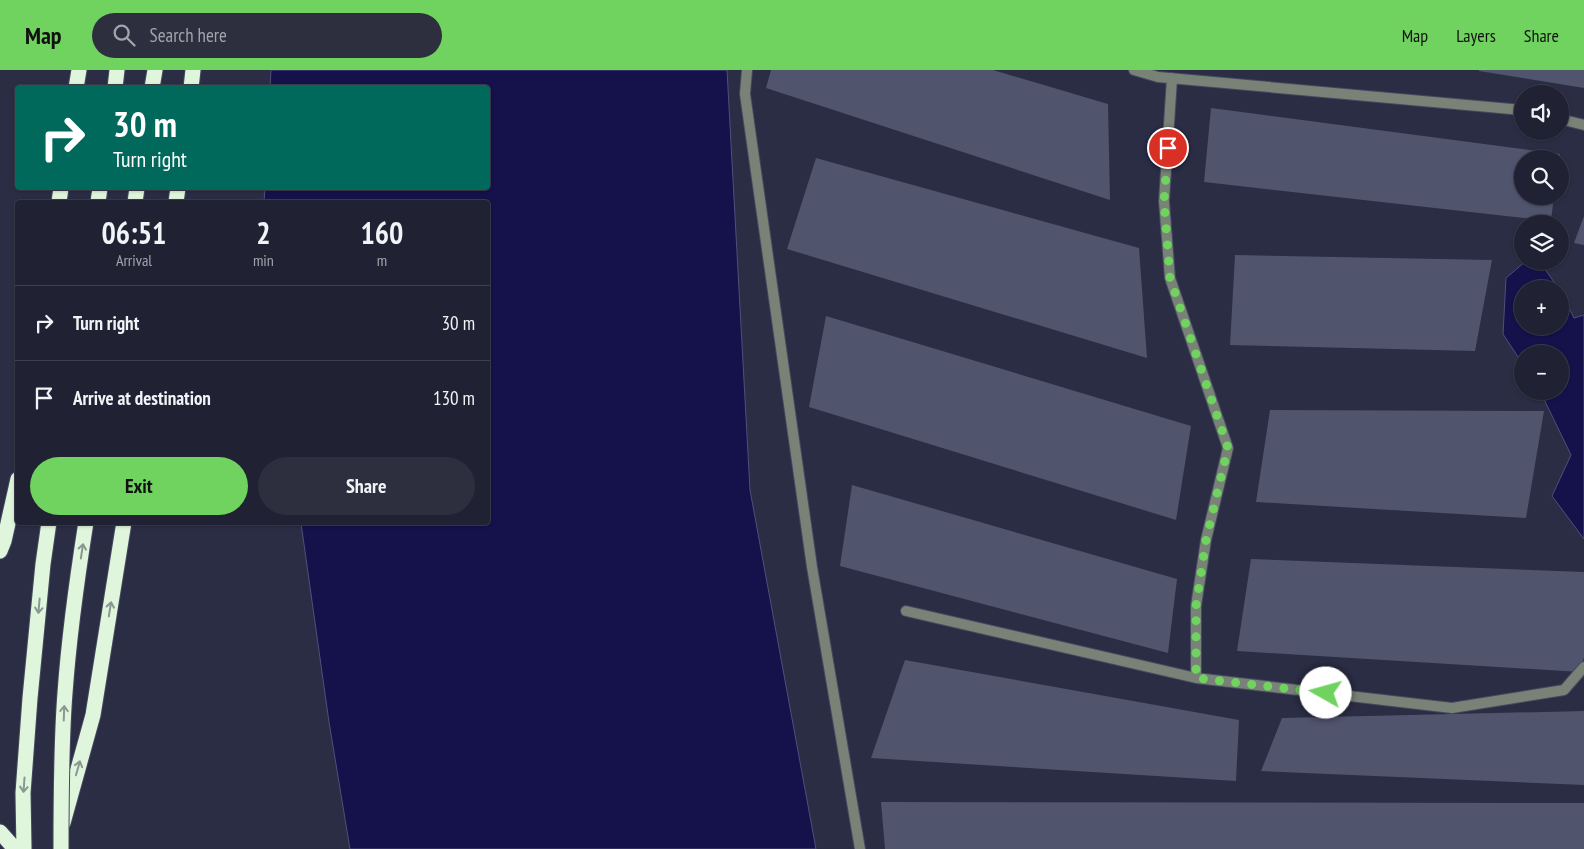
<!DOCTYPE html>
<html lang="en">
<head>
<meta charset="utf-8">
<style>
	:root { --surface:#202233; --page:#2d2f3f; --text:#f1f3f6; --muted:#a2a4ac; --line:#3d3f4e; --accent:#70d35f }
	body { margin:0; font-family:"PT Sans Narrow",sans-serif; background:var(--page); color:var(--text); height:100vh; display:flex; flex-direction:column; font-size:19px; white-space:nowrap }
	* { box-sizing:border-box; margin:0 }
	p { font-size:16px; color:var(--muted) }
	.icon { flex:none; width:28px; height:28px; fill:none; stroke:currentColor; stroke-width:2; stroke-linecap:round; stroke-linejoin:round }
	.map { position:relative; flex:1; overflow:hidden }
	.details { position:absolute; left:15px; top:130px; width:475px; height:325px; display:flex; flex-direction:column; background:var(--surface); border-radius:5px; box-shadow:0 1px 4px #0004,0 0 0 1px var(--line) }
	.details>* { flex:none }
	.hud { position:absolute; left:15px; top:15px; width:475px; height:105px; border-radius:5px; box-shadow:0 1px 4px #0004,0 0 0 1px var(--line); background:#00695c; color:#fff; overflow:hidden }
	.tools { position:absolute; left:1514px; top:15px; display:grid; gap:10px }
	.tools a { display:grid; place-items:center; width:55px; height:55px; border-radius:50%; background:var(--surface); box-shadow:0 1px 4px #0004,0 0 0 1px var(--line); font-size:25px }
	.pin { position:absolute; display:grid; place-items:center; width:42px; height:42px; color:#fff; margin:-21px; border:2px solid #fff; border-radius:50%; box-shadow:0 1px 5px #0007 }
	.me { position:absolute; width:55px; margin:-28px; rotate:277deg; stroke-linejoin:round; filter:drop-shadow(0 0 4px #0008) }
	.turn { display:flex; align-items:center; gap:18px; height:105px; padding:0 15px; font-size:22px }
	.turn .icon { width:65px; height:65px; stroke-width:2.5 }
	.turn b { display:block; font-size:35px; line-height:42px }
	.eta { display:flex; justify-content:space-evenly; align-items:center; height:85px; text-align:center }
	.eta b { font-size:30px; font-weight:600; line-height:35px }
	.button { display:flex; gap:10px; margin-top:auto; padding:10px 15px }
	.button a { flex:1; height:58px; border-radius:30px; background:var(--accent); color:#111; font-size:20px; font-weight:600; line-height:58px; text-align:center }
	.button a+a { background:var(--page); color:var(--text) }
	ul { padding:0; list-style:none }
	li { display:flex; align-items:center; gap:15px; height:75px; padding:0 15px; border-top:1px solid var(--line) }
	li div { flex:1 }
	li b { display:block; font-size:19px }
	li em { font-style:normal }
	header { display:flex; align-items:center; gap:30px; box-sizing:border-box; height:70px; padding:0 25px; background:var(--accent); color:#111 }
	header strong { font-size:24px }
	nav { display:flex; gap:28px; margin-inline-start:auto; font-size:18px }
	.search { width:350px; height:45px; background:var(--page); display:flex; align-items:center; gap:12px; box-sizing:border-box; padding:0 18px; border-radius:28px; color:var(--muted); font-size:19px }
	.map>svg:first-child { display:block }
	.water { fill:#15114b; stroke:#514f7c }
	.building { fill:#50546d }
	.lines { fill:none; stroke-linecap:round; stroke-linejoin:round }
	.street-casing { stroke:#46495f; stroke-width:12 }
	.highway-casing { stroke:#46495f; stroke-width:17 }
	.street { stroke:#798277; stroke-width:10 }
	.highway { stroke:#e0f6dc; stroke-width:15 }
	.highway-bridge-casing { stroke:#46495f; stroke-width:17; stroke-linecap:butt }
	.highway-bridge { stroke:#e0f6dc; stroke-width:15 }
	.oneway { stroke:#8a9793 }
	.route { stroke:#70d35f; stroke-width:9; stroke-dasharray:0 16.2 }
</style>
</head>
<body>
<header>
<strong>Map</strong>
<div class="search"><svg class="icon" aria-label="search" viewBox="0 0 24 24"><circle cx="10" cy="10" r="6"/><path d="M15 15l6 6"/></svg>Search here</div>
<nav><a>Map</a><a>Layers</a><a>Share</a></nav>
</header>
<div class="map">
<svg width="1584" height="779" viewBox="0 0 1584 779">
	<rect width="100%" height="100%" fill="#2a2d44"/>
	<path class="water" d="M271,0H727L750,420L816,779H350L329,652L301,453L488,452V132H264L265,118H488V18L270,17Z
		M1526,191H1539L1559,219H1522V256H1560V220L1574,248L1584,245V469L1552,426L1571,385L1540,321H1560V284H1522V293L1503,264L1506,208Z"/>
	<path class="building" d="M771,0H993L1108,34L1110,130L766,18Z
		M1479,0H1584V18L1479,1Z
		M1211,38L1560,84L1559,89H1522V126H1554L1551,151L1204,112Z
		M816,88L1139,178L1147,288L787,179Z
		M1584,146V175L1574,173Z
		M1235,185L1492,190L1475,281L1230,275Z
		M826,246L1191,356L1176,450L809,337Z
		M1270,340L1544,341L1526,448L1256,432Z
		M852,415L1177,509L1168,583L840,496Z
		M1251,489L1584,502V587L1580,602L1237,581Z
		M905,590L1239,650L1236,711L871,688Z
		M1584,641V715L1261,701L1282,648Z
		M881,732L1584,733V779H885Z"/>
	<g class="lines">
		<defs>
			<path id="street" d="M747,0L745,24L812,497L860,779
				M1134,0L1158,7L1522,40
				M1172,8L1164,131L1170,208L1228,378L1206,470L1196,536V608
				M1560,49L1584,55
				M906,541L1196,608L1452,638L1564,620L1584,597"/>
			<path id="highway" d="M76,18L79,0
				M115,18L117,0
				M152,18L155,0
				M191,18L193,0
				M59,132L61,118
				M98,132L100,118
				M135,132L137,118
				M176,132L178,118
				M0,481L4,471L18,409
				M63,753L93,645L124,452
				M0,762L15,779
				M24,779L23,723L30,628L43,494L49,452"/>
		</defs>
		<use href="#street" class="street-casing"/>
		<use href="#highway" class="highway-casing"/>
		<use href="#street" class="street"/>
		<use href="#highway" class="highway"/>
		<defs>
			<path id="highway-bridge" d="M61,779C61,727 61,674 65,623C69,566 77,509 86,452"/>
		</defs>
		<use href="#highway-bridge" class="highway-bridge-casing"/>
		<use href="#highway-bridge" class="highway-bridge"/>
	</g>
	<defs><path id="oneway-shaft" d="M-6 0H5M1.5-3L5.5 0L1.5 3" fill="none" stroke-width="1.6" stroke-linecap="round" stroke-linejoin="round" transform="scale(1.25)"/></defs>
	<g class="oneway">
		<use href="#oneway-shaft" transform="translate(82 481) rotate(-81)"/>
		<use href="#oneway-shaft" transform="translate(39 536) rotate(95)"/>
		<use href="#oneway-shaft" transform="translate(110 539) rotate(-81)"/>
		<use href="#oneway-shaft" transform="translate(64 643) rotate(-88)"/>
		<use href="#oneway-shaft" transform="translate(78 698) rotate(-74)"/>
		<use href="#oneway-shaft" transform="translate(24 715) rotate(94)"/>
	</g>
	<g class="lines">
		<path class="route" d="M1168,78L1164,131L1170,208L1228,378L1206,470L1196,536V608L1326,623"/>
	</g>
</svg>
<div class="tools">
<a><svg class="icon" aria-label="sound" viewBox="0 0 24 24"><path d="M4 9h4l5-4v14l-5-4H4zM17 9q2 3 0 6"/></svg></a>
<a><svg class="icon" aria-label="search" viewBox="0 0 24 24"><circle cx="10" cy="10" r="6"/><path d="M15 15l6 6"/></svg></a>
<a><svg class="icon" aria-label="layers" viewBox="0 0 24 24"><path d="M12 4l9 5-9 5-9-5zM3 14l9 5 9-5"/></svg></a>
<a>+</a>
<a>−</a>
</div>
<div class="pin" style="left:1168px;top:78px;background:#d93025"><svg class="icon" aria-label="arrive" viewBox="0 0 24 24"><path d="M6 21V4h12l-3 4 3 4H6"/></svg></div>
<svg class="me" style="left:1326px;top:623px" viewBox="-20 -20 40 40"><circle r="19" fill="#fff"/><path d="M0-13L10 11 0 6-10 11z" fill="#70d35f"/></svg>
<div class="hud">
<div class="turn"><svg class="icon" aria-label="right" viewBox="0 0 24 24"><path d="M7 20v-9h11M14 6l5 5-5 5"/></svg><div><b>30 m</b>Turn right</div></div>
</div>
<section class="details">
<div class="eta">
<div><b>06:51</b><p>Arrival</p></div>
<div><b>2</b><p>min</p></div>
<div><b>160</b><p>m</p></div>
</div>
<ul>
<li><svg class="icon" aria-label="right" viewBox="0 0 24 24"><path d="M7 20v-9h11M14 6l5 5-5 5"/></svg><div><b>Turn right</b></div><em>30 m</em></li>
<li><svg class="icon" aria-label="arrive" viewBox="0 0 24 24"><path d="M6 21V4h12l-3 4 3 4H6"/></svg><div><b>Arrive at destination</b></div><em>130 m</em></li>
</ul>
<div class="button"><a>Exit</a><a>Share</a></div>
</section>
</div>
</body>
</html>
